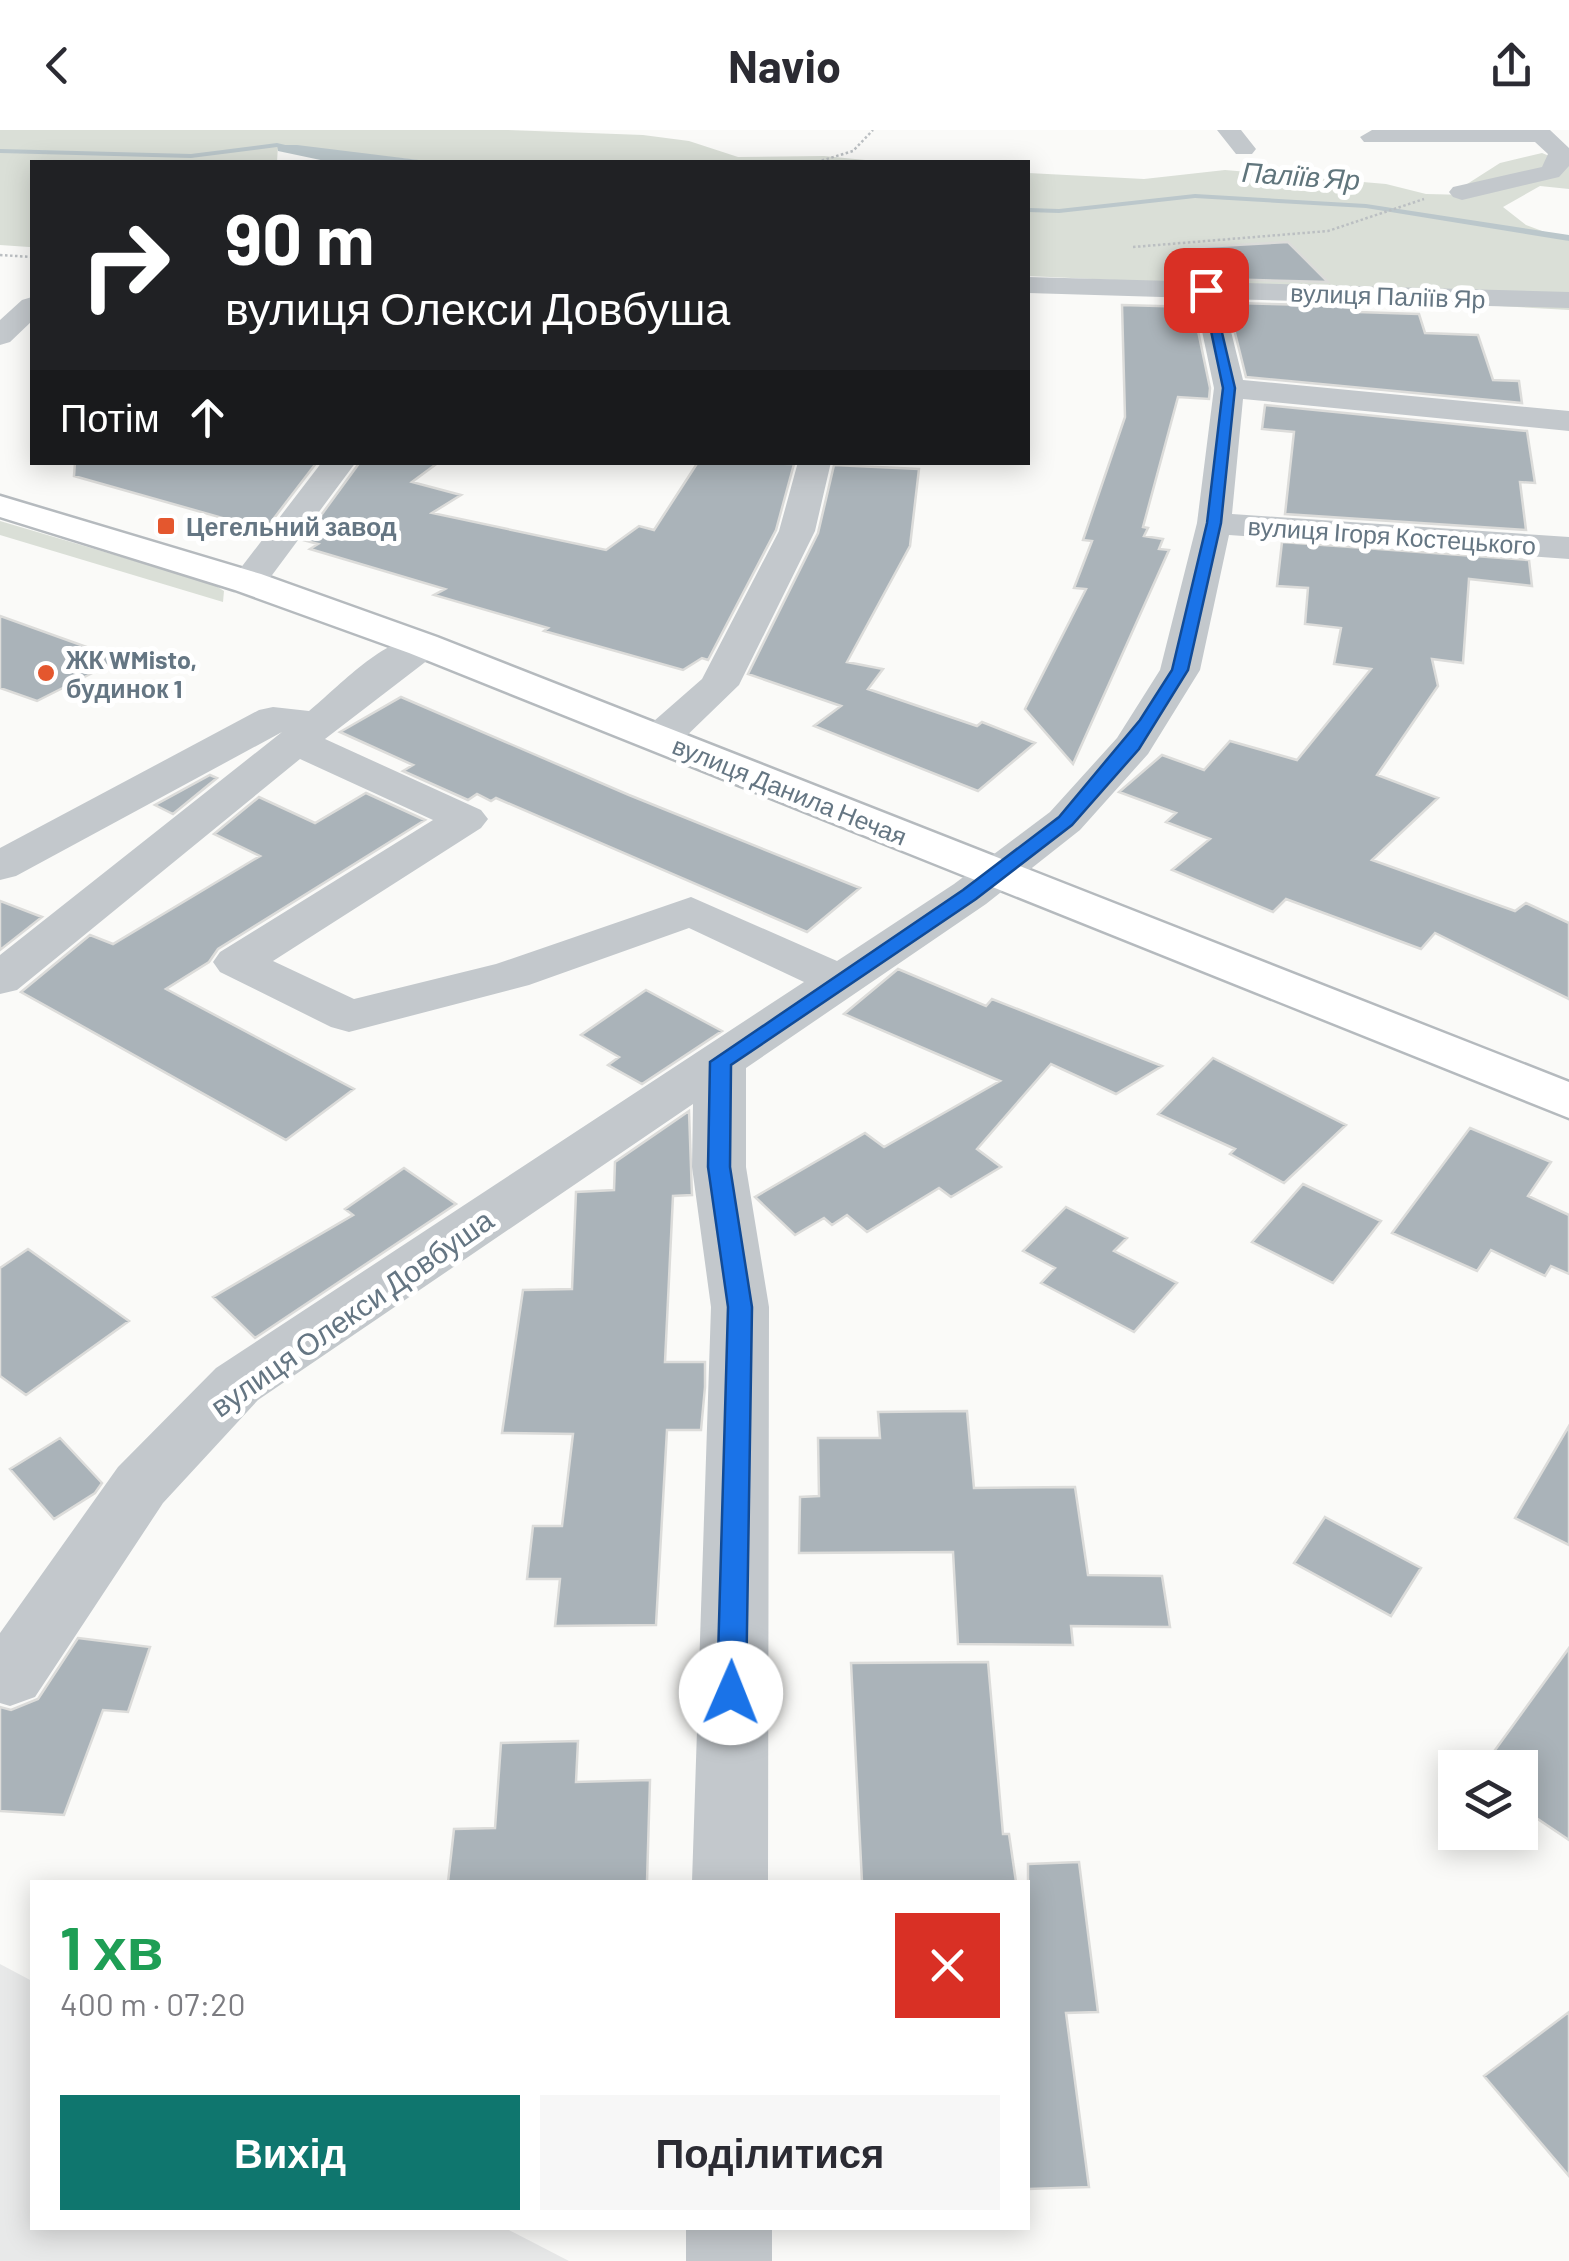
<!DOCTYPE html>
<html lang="uk">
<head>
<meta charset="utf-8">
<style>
	:root { --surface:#fff; --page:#f7f7f7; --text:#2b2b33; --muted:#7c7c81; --accent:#0f766e }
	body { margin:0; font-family:Barlow,sans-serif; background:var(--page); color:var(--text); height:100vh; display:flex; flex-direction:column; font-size:38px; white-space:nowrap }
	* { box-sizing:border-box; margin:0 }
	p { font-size:32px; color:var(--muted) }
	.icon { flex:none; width:55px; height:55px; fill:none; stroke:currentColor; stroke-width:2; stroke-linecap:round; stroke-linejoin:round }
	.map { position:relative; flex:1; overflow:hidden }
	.side { position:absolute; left:30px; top:1750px; width:1000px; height:350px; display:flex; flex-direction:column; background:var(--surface); border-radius:0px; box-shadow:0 5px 25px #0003 }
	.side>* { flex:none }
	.guide { position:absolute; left:30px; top:30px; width:1000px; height:305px; border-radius:0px; box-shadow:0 5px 25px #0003; background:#202124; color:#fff; overflow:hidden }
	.controls { position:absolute; left:1438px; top:1620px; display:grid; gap:20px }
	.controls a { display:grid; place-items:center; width:100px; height:100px; border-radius:0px; background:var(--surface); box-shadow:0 5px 25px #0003; font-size:50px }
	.pin { position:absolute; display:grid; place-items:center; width:85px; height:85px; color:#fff; margin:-42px; border-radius:20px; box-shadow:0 5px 15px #0006 }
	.me { position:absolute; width:110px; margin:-55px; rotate:1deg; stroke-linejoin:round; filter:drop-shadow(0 0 8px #0008) }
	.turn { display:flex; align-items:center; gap:35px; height:210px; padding:0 30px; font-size:45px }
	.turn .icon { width:130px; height:130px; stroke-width:2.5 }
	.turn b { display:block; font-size:70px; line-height:85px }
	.then { display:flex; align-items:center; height:95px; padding:0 30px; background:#0003; gap:20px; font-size:38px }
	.round { display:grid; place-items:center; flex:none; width:105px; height:105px; border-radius:0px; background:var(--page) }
	.head { display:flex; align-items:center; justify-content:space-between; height:170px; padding:0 30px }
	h1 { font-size:60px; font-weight:700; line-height:75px; color:#1e9e55 }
	.button { display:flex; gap:20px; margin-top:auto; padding:20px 30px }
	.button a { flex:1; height:115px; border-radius:0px; background:var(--accent); color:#fff; font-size:40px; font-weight:700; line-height:115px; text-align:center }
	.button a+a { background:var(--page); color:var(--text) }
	header { display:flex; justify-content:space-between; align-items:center; height:130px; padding:0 30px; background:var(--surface); font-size:45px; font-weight:700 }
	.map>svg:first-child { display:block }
	.built { fill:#e8e9e9 }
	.green { fill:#dadfd7 }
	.water { fill:#bbc7cb }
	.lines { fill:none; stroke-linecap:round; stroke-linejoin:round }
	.stream { fill:#bbc7cb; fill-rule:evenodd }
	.building { fill:#aab3b9; stroke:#dcdcda; stroke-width:2.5 }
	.major-casing { stroke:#b5babe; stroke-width:5 }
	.path { stroke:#bbbfc2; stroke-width:2.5; stroke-dasharray:2.5 2.5; stroke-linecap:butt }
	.minor { fill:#c3c8cc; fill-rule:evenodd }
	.major { fill:#fff; fill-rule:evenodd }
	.route { fill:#1a73e8; stroke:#114b97; stroke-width:2.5 }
	.poi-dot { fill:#e4572e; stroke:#fff; stroke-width:4 }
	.labels { text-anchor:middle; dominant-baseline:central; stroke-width:10; stroke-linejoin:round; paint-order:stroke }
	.far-street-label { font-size:25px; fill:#657683; stroke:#fff }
	.far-poi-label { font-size:25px; font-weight:bold; fill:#657683; stroke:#fff; text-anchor:start }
	.far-water-label { font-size:28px; font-style:italic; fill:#60757c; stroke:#fff }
	.street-label { font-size:30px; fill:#657683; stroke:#fff }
</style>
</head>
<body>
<header><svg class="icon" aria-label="back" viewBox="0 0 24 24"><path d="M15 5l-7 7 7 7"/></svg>Navio<svg class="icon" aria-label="share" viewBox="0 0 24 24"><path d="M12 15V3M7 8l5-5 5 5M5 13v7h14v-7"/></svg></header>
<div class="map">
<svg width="1569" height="2131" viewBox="0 0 1569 2131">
	<rect width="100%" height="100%" fill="#fafaf8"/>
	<path class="built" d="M0,1834L32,1851V2098H505L569,2131H0Z"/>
	<path class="green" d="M0,0H507L643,5L689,11L738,27L824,26L886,32H435L278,15L277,32H32V117H29L0,115Z
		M1542,23L1569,34V59L1540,56L1503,77L1526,95L1569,111V180L1410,171L1355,161L1028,146V43L1144,49L1225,40L1386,54L1426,64L1469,65L1464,56L1500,33Z
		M0,391L213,454L224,461L223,472L0,405Z"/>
	<path class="water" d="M277,15H297L435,32H330L278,21Z"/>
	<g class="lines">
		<path class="stream" d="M277,13L302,19L298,21L277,17L191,28L0,23V19L191,24Z
			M1195,64L1366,74L1569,105V111L1366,78L1195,68L1059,83L1028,82V78L1059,79Z"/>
	</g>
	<path class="building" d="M1288,112L1328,152L1220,149L1200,117Z
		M1235,173L1352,176L1358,182L1419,184L1425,203L1478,205L1493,250L1519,251L1522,273L1246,247L1229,179H1238Z
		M1122,175L1193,177L1210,258L1209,269L1178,267L1143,397L1148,398L1144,406L1163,409L1159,419L1169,420L1073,634L1025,579L1086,459L1074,458L1092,411L1083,410L1125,287Z
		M1265,275L1527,301L1535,353L1520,352L1526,400L1285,384L1294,302L1262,299Z
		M75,332H317L265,400L74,346Z
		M360,332H439L412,352L461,365L432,383L606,420L639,396L654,400L698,332L794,334L776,400L708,530L702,528L683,540L544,501L548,498L434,465L445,459L310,419L318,414L303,410Z
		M834,335L919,339L910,416L847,532L883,539L868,559L977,596L982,592L1035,613L978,661L814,596L841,576L748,544L818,403Z
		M1282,412L1529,430L1532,456L1469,449L1463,533L1432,529L1438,556L1377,645L1438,668L1372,730L1515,781L1526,773L1569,793V869L1435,803L1421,819L1286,769L1273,782L1172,740L1210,709L1166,692L1176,683L1119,662L1162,625L1204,640L1230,611L1297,630L1371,539L1334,534L1341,498L1305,494L1308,458L1277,456Z
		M0,486L120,529L37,571L0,558Z
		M401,567L629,665L860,758L807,802L496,668L491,671L477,664L468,670L403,641L413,635L340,602Z
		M210,645L217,648L173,684L155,675Z
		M366,663L425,690L218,819L209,832L166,859L354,959L286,1010L21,862L90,805L113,814L260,726L214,704L259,667L315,693Z
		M0,771L42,787L0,820Z
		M898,839L986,876L992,869L1162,936L1116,964L1051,934L977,1019L1001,1037L951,1067L939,1058L867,1102L847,1085L832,1095L824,1088L795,1105L755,1067L865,1003L884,1017L1000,951L844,884Z
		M646,860L722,901L642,954L608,935L619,927L581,905Z
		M1213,928L1346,995L1284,1053L1230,1024L1235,1019L1158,984Z
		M689,981L692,1065L673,1066L665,1232H705V1257L701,1300H667L656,1495L555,1496L560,1449H527L533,1396H562L573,1304L502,1303L523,1160L572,1159L576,1062L614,1060L615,1032Z
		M1470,998L1551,1032L1528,1066L1569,1085V1144L1551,1136L1545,1146L1491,1120L1477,1141L1392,1103Z
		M404,1038L456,1074L255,1208L213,1167L353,1085L345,1079Z
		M1303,1054L1381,1091L1333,1153L1252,1112Z
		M1066,1077L1127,1108L1114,1121L1177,1153L1134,1202L1041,1153L1055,1138L1023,1121Z
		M28,1119L129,1191L26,1265L0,1246V1138Z
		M967,1281L974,1358L1075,1357L1088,1445L1162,1446L1170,1497L1071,1496L1073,1515L958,1514L953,1422L799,1423L800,1367L819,1366L818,1308H880L878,1282Z
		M1569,1296V1415L1515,1388Z
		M60,1308L102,1353L95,1363L54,1389L10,1339Z
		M1325,1387L1421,1438L1391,1486L1294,1433Z
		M78,1508L150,1517L128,1582L103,1580L64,1685L0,1681V1577L11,1580L38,1569Z
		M1569,1518V1710L1520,1677V1638H1482Z
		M988,1532L1003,1704H1009L1016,1752H862L851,1533Z
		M578,1611L576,1652L650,1650L647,1752H448L454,1699L495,1698L501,1613Z
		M1079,1732L1098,1882L1066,1883L1089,2057L1028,2059V1734Z
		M1569,1882V2046L1484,1946Z"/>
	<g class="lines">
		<defs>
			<path id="major" d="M0,366L261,444L437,507L1569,952V988L409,523L235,460L0,387Z"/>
		</defs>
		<use href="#major" class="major-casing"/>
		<path class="path" d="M817,32L853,21L873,0
			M1133,117L1328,101L1424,69
			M0,125L32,127"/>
		<path class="minor" d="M1217,0H1241L1256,19L1252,24H1236Z
			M1372,0H1550L1569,18V36L1559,47L1462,70L1453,67L1449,62L1453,57L1542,37L1548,24L1535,12H1364L1360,7Z
			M1028,147L1569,162V178L1223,169L1243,250L1569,281V301L1243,269L1232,384L1569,407V429L1229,405L1200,540L1148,624L1080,700L986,774L746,938V1037L769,1177L768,1752H692L711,1177L692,1037L693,974L258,1270L163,1373L35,1567L10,1576L0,1573V1503L118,1337L216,1238L804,852L689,798L529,855L349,902L331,897L220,842L213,832L220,822L433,690L300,629L17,860L0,864V825L282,602L16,746L0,750V718L259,580L273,577L309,581C341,555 393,496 437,507L442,515L437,523L325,609L481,680L488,689L481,698L273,831L354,869L496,834L691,767L837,831L954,754L1050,682L1117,608L1160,540L1197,393L1214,258L1195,168L1028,163Z
			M32,167V191L10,212L0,215V190L22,170Z
			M322,332H356L261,460H235L230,452Z
			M798,332H831L815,401L739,555L676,616L661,619L646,616L640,607L646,598L702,549L779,401Z
			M686,2098H772V2131H686Z"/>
		<use href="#major" class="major"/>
	</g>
	<path class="route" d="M1202,158L1212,160L1235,258L1221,393L1188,540L1139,619L1072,695L976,769L731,935L730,1037L752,1177L746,1563L741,1572L731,1575L721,1572L717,1563L728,1177L708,1037L710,932L963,760L1059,687L1140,590L1172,540L1207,393L1223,258Z"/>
	<g class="poi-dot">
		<rect x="156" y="386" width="20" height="20" rx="5"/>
		<circle cx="46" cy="543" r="10"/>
	</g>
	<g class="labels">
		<g class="far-street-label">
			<text transform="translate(1388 165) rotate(2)">вулиця Паліїв Яр</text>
			<text transform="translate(1392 405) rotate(4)">вулиця Ігоря Костецького</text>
			<text transform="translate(790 660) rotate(22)">вулиця Данила Нечая</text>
		</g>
		<g class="far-poi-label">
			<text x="186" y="396">Цегельний завод</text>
			<text x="66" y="529">ЖК WMisto,<tspan x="66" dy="29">будинок 1</tspan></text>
		</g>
		<g class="far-water-label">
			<text transform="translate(1301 45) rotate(4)">Паліїв Яр</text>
		</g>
		<g class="street-label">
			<text transform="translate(351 1182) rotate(-35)">вулиця Олекси Довбуша</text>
		</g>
	</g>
</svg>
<div class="controls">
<a><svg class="icon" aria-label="layers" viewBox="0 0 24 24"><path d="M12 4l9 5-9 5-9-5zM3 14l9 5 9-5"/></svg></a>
</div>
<div class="pin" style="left:1206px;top:160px;background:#d93025"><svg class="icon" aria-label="arrive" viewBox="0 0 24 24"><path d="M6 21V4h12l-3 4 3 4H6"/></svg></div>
<svg class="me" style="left:731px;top:1563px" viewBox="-20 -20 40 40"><circle r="19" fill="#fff"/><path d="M0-13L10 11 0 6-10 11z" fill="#1a73e8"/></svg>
<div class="guide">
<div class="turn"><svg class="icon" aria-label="right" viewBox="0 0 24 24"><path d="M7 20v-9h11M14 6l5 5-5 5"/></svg><div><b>90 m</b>вулиця Олекси Довбуша</div></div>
<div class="then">Потім<svg class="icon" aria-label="ahead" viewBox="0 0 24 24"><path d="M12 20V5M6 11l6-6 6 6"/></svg></div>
</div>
<section class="side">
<div class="head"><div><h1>1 хв</h1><p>400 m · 07:20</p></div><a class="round" style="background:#d93025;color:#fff"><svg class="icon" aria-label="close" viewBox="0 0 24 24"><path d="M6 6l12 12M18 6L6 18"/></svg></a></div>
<div class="button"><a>Вихід</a><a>Поділитися</a></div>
</section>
</div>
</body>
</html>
